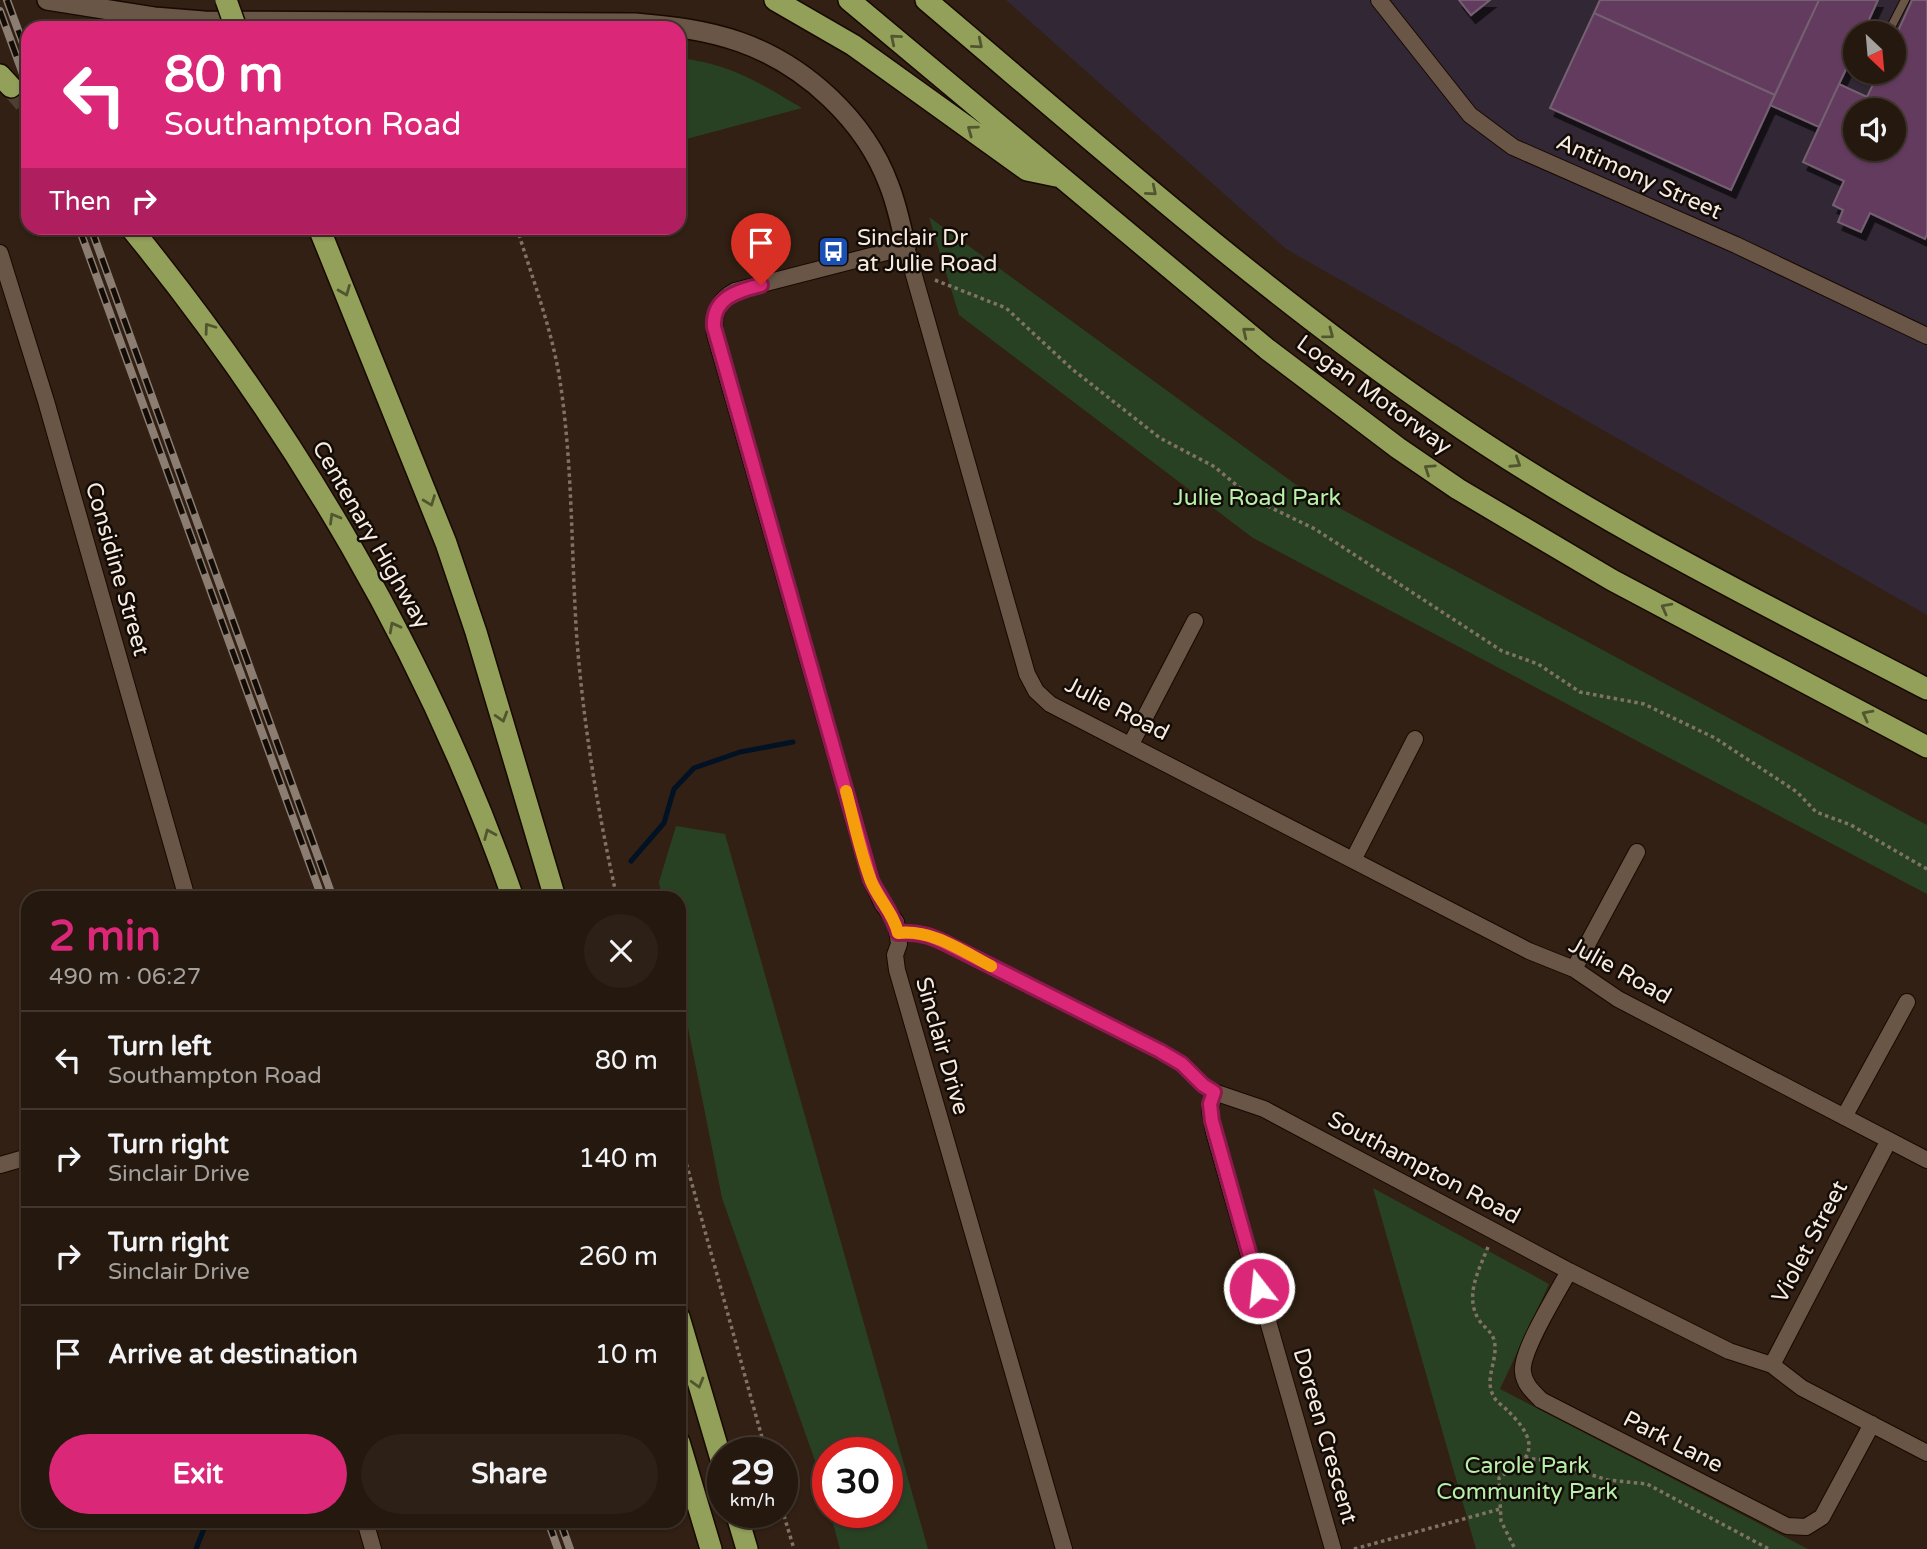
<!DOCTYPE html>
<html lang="en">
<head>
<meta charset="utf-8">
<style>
	:root { --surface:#25180e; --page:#2d2117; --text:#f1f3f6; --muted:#a3a09e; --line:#42372e; --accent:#db2777 }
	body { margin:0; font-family:"Varela Round",sans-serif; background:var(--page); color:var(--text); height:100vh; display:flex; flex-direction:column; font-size:26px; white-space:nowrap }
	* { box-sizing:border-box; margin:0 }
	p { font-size:23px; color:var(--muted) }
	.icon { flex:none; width:38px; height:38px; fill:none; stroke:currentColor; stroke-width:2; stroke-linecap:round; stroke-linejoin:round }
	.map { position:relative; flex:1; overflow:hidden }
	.details { position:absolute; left:21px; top:891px; width:665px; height:637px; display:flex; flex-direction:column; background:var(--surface); border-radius:21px; box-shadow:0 2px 5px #0004,0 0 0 2px var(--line) }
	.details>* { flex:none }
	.top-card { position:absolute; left:21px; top:21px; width:665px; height:214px; border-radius:21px; box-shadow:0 2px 5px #0004,0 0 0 2px var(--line); background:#db2777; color:#fff; overflow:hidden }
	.needle { width:46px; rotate:154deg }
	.tools { position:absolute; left:1843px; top:21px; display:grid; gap:14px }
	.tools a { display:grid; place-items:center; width:63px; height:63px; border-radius:50%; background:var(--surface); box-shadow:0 2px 5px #0004,0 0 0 2px var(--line); font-size:35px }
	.speed { position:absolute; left:707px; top:1437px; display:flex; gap:14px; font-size:35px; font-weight:700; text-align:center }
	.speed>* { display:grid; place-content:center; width:91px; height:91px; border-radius:50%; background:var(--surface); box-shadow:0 2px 5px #0004,0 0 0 2px var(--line); line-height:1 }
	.speed small { font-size:18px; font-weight:400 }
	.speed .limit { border:10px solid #d22; background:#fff; color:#111 }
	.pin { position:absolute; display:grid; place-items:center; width:60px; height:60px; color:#fff; margin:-72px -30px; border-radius:50% 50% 50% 0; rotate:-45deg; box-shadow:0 0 7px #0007 }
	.pin .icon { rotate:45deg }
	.me { position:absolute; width:77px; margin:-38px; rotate:344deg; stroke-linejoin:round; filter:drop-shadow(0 0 5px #0008) }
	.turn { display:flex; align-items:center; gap:24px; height:147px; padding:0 28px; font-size:32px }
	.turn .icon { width:91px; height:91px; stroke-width:2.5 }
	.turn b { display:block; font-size:49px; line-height:60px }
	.then { display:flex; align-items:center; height:66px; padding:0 28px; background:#0003; gap:14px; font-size:26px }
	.round { display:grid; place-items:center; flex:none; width:74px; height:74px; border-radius:37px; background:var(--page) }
	.head { display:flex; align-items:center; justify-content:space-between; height:119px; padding:0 28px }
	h1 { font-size:42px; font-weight:700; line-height:52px; color:var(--accent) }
	.button { display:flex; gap:14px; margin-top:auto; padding:14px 28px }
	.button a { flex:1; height:80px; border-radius:42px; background:var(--accent); color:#fff; font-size:28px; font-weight:700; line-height:80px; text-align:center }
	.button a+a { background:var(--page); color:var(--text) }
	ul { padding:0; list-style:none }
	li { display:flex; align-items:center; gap:21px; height:98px; padding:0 28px; border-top:2px solid var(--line) }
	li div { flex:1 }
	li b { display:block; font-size:26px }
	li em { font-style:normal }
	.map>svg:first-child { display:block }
	.industrial { fill:#322735; fill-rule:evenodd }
	.green { fill:#284123 }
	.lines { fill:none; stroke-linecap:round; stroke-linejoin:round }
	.stream { stroke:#001224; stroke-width:5 }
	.building { fill:#633a5f; stroke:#746171; stroke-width:2; fill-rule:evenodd; filter:url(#shadow) }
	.motorway-tunnel { stroke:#4f3e32; stroke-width:21; stroke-dasharray:21 10; stroke-linecap:butt }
	.service-casing { stroke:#180901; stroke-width:10 }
	.minor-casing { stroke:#180901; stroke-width:18 }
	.tertiary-casing { stroke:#180901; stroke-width:22 }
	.motorway-casing { stroke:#180901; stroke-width:24 }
	.path { stroke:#817266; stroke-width:3.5; stroke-dasharray:3.5 3.5; stroke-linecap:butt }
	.service { stroke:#6a5647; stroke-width:8 }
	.minor { stroke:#6a5647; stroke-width:16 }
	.tertiary { stroke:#6a5647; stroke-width:19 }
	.motorway { stroke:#92a05a; stroke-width:21 }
	.rail-casing { stroke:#8b7d71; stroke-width:8 }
	.rail { stroke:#130c06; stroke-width:5; stroke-dasharray:16; stroke-linecap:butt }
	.motorway-bridge-casing { stroke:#180901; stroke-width:24; stroke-linecap:butt }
	.motorway-bridge { stroke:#92a05a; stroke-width:21 }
	.oneway { stroke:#525630 }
	.route-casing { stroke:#8e194d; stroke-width:18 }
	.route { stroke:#db2777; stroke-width:12 }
	.slow { stroke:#f59e0b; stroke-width:12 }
	.labels { text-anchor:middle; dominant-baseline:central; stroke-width:5; stroke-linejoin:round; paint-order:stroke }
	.street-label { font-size:23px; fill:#f6eae1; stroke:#130c06 }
	.poi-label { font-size:23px; fill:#f6eae1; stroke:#130c06; text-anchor:start }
	.park-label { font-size:23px; fill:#b7f0aa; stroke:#130c06 }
</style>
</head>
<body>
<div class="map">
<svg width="1927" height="1549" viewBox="0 0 1927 1549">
	<defs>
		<filter id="shadow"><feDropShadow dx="4.5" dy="8" stdDeviation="0" flood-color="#0009"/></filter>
	</defs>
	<rect width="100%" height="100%" fill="#312013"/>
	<path class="industrial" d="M1006,0H1927V615L1286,249ZM1855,33H1894V72H1855ZM1855,110H1894V149H1855Z"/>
	<path class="green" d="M679,58C731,64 758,82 802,108L679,141Z
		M929,217L1295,484L1927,825V894L1253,538L959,315Z
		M676,826L725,834L928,1549H840L830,1512H887V1452H828V1504L820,1475L722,1198L679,983V898H662L659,882Z
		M1373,1188L1549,1284L1500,1389L1808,1549H1476Z"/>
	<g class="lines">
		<path class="stream" d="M631,861L664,823L674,789L694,768L740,752L793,742
			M196,1549L207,1521"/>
	</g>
	<path class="building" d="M1459,0H1490L1471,15Z
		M1600,0H1819L1775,95L1594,13Z
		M1819,0H1878L1863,33H1855V50L1819,127L1770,105Z
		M1912,0H1927V234L1925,239L1870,213L1861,232L1838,222L1843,210L1833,205L1844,181L1803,162L1839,84L1867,97L1879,72H1894V40ZM1855,110H1894V149H1855Z
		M1594,13L1775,95L1731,190L1550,108Z"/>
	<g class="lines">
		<path class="motorway-tunnel" d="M11,87L28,107"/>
		<defs>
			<path id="service" d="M1888,33L1905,0
				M1869,76L1871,72"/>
			<path id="minor" d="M1379,0L1470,115L1513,147L1736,245L1927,336
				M0,253L46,401L187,898
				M1131,744L1195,621
				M1353,860L1415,739
				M899,933C920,931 934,937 953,947L1160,1051L1182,1064L1203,1085L1214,1092L1264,1109L1569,1271L1729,1351L1772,1365L1802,1388L1927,1453
				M1574,969L1637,852
				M1214,1092L1210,1111L1214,1132L1333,1549
				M1844,1117L1907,1002
				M0,1165L28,1157
				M1569,1271C1558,1292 1520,1352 1523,1372C1524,1384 1533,1392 1541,1400L1787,1526L1806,1527L1822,1517L1872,1424
				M1772,1365L1889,1140
				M365,1521L373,1549
				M1064,1549L897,970L895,955L899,944L896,922L883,905L871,880L715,334C712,315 718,300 735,291L906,247L1027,674L1036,691L1050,704L1529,951L1574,969L1618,999L1927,1160"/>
			<path id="tertiary" d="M47,0L154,17L204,21L635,23C671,26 706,30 740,42C805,65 865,120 889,185C897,205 901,226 906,247"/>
			<path id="motorway" d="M775,0L853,45L1027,170L1056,176
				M849,0L1267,349L1398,448L1458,489L1612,580L1927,747
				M926,0C1094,142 1260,290 1442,415C1595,521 1762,603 1927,689
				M0,75L11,87
				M131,228C293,427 428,654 513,898
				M319,228L446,543L476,632L555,898
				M679,1317L723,1466
				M679,1442L711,1549
				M736,1512L747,1549"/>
		</defs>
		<use href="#service" class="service-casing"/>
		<use href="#minor" class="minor-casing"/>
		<use href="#tertiary" class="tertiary-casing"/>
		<use href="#motorway" class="motorway-casing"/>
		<path class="path" d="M517,228C532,278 552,329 560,381C573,467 571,554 577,641C584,728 598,813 617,898
			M935,280L1006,308L1072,369L1160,438L1215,467L1253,499L1315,529L1502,651L1538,664L1580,692L1644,704L1715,738L1797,792L1816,812L1851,825L1927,869
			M679,1137L766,1452
			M1488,1247C1479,1270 1464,1296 1479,1320C1486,1330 1495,1333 1495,1347C1496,1362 1485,1380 1493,1395C1495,1401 1503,1406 1508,1411C1519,1422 1537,1441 1525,1458C1519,1466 1507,1472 1499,1478L1501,1521L1515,1549
			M1525,1458L1543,1460L1608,1480L1647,1484L1769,1549
			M782,1509L794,1549
			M1354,1549L1500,1509"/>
		<use href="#service" class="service"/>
		<use href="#minor" class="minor"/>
		<use href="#tertiary" class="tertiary"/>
		<use href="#motorway" class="motorway"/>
		<defs>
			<path id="rail" d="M7,0L28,57
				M0,11L28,88
				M79,228L322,898
				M91,228L333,898
				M548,1521L558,1549
				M560,1521L570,1549"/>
		</defs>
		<use href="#rail" class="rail-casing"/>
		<use href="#rail" class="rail"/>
		<defs>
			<path id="motorway-bridge" d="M226,0L236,28"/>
		</defs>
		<use href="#motorway-bridge" class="motorway-bridge-casing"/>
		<use href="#motorway-bridge" class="motorway-bridge"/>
	</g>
	<defs><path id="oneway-chevron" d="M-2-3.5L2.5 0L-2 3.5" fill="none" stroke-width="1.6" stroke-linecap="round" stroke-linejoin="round" transform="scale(1.75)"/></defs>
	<g class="oneway">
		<use href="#oneway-chevron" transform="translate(895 39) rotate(-140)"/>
		<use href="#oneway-chevron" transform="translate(978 44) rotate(40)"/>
		<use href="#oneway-chevron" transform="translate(972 130) rotate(-144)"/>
		<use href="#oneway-chevron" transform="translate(1152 191) rotate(40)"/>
		<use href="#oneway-chevron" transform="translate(345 291) rotate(68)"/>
		<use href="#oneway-chevron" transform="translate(209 328) rotate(-126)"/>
		<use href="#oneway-chevron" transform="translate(1247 332) rotate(-141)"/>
		<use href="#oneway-chevron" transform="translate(1329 334) rotate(37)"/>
		<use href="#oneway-chevron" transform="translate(1516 463) rotate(33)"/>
		<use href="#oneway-chevron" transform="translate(1429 469) rotate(-146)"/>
		<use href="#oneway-chevron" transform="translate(430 501) rotate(69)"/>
		<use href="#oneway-chevron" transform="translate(334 518) rotate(-120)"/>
		<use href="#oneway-chevron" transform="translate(1666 608) rotate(-152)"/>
		<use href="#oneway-chevron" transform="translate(394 627) rotate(-118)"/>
		<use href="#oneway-chevron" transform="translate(1867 715) rotate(-152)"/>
		<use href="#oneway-chevron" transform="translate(502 717) rotate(73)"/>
		<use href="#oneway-chevron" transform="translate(489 834) rotate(-113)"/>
		<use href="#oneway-chevron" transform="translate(698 1383) rotate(74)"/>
	</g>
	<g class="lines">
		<defs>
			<path id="route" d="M761,285C737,291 712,298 714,327L871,880C879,897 894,916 898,933C920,931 934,937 953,947L1160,1051L1182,1064L1203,1085L1214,1092L1210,1104L1212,1121L1259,1288"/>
		</defs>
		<use href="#route" class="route-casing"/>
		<use href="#route" class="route"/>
		<path class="slow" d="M846,791C854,821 860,852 871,881C878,899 894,914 898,933C932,929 962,951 991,966"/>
	</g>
	<defs>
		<symbol id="bus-square" viewBox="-11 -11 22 22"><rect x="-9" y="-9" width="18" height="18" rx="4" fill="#1a4fb4" stroke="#130c06"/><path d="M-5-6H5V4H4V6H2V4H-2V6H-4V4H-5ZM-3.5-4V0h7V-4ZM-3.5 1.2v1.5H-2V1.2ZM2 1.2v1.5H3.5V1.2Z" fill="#fff"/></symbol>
	</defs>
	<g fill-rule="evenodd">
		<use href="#bus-square" x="816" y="234" width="35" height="35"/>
	</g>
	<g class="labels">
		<g class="street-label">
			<text transform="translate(1639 177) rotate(24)">Antimony Street</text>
			<text transform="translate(1374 395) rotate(36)">Logan Motorway</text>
			<text transform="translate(371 535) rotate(60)">Centenary Highway</text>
			<text transform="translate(117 569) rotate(74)">Considine Street</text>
			<text transform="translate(1117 709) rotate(27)">Julie Road</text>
			<text transform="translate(1620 971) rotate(29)">Julie Road</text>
			<text transform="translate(942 1046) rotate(74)">Sinclair Drive</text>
			<text transform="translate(1424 1168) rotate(28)">Southampton Road</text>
			<text transform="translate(1810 1242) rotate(-62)">Violet Street</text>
			<text transform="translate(1325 1436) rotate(74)">Doreen Crescent</text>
			<text transform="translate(1673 1442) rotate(27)">Park Lane</text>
		</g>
		<g class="poi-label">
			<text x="857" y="238">Sinclair Dr<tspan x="857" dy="26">at Julie Road</tspan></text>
		</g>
		<g class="park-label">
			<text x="1257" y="498">Julie Road Park</text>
			<text x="1527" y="1466">Carole Park<tspan x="1527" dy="26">Community Park</tspan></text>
		</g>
	</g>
</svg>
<div class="tools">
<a><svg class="needle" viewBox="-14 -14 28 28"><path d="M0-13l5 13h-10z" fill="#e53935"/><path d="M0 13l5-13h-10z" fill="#a3a09e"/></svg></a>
<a><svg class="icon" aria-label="sound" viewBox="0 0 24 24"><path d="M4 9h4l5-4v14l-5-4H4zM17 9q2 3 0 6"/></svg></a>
</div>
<div class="speed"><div>29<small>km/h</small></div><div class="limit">30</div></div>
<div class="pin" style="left:761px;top:285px;background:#d93025"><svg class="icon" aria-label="arrive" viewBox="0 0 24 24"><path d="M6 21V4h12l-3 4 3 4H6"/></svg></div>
<svg class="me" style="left:1259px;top:1288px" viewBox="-20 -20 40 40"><circle r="17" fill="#db2777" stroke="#fff" stroke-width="3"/><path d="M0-11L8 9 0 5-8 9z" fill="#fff"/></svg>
<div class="top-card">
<div class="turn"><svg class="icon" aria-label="left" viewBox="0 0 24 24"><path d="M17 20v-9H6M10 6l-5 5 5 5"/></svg><div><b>80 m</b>Southampton Road</div></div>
<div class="then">Then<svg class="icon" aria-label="right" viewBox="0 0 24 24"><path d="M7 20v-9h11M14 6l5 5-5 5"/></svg></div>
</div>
<section class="details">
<div class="head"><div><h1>2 min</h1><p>490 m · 06:27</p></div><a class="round"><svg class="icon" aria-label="close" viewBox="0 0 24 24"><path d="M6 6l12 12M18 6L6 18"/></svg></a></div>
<ul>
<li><svg class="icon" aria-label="left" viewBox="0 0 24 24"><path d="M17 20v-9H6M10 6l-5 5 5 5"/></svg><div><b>Turn left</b><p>Southampton Road</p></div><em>80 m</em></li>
<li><svg class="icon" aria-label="right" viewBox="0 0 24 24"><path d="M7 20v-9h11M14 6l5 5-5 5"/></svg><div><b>Turn right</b><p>Sinclair Drive</p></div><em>140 m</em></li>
<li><svg class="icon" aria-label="right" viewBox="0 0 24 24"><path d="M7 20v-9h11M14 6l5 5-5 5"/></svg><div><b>Turn right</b><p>Sinclair Drive</p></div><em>260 m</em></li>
<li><svg class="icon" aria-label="arrive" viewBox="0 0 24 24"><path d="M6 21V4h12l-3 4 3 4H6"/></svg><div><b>Arrive at destination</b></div><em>10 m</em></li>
</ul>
<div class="button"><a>Exit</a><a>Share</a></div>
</section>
</div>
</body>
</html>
